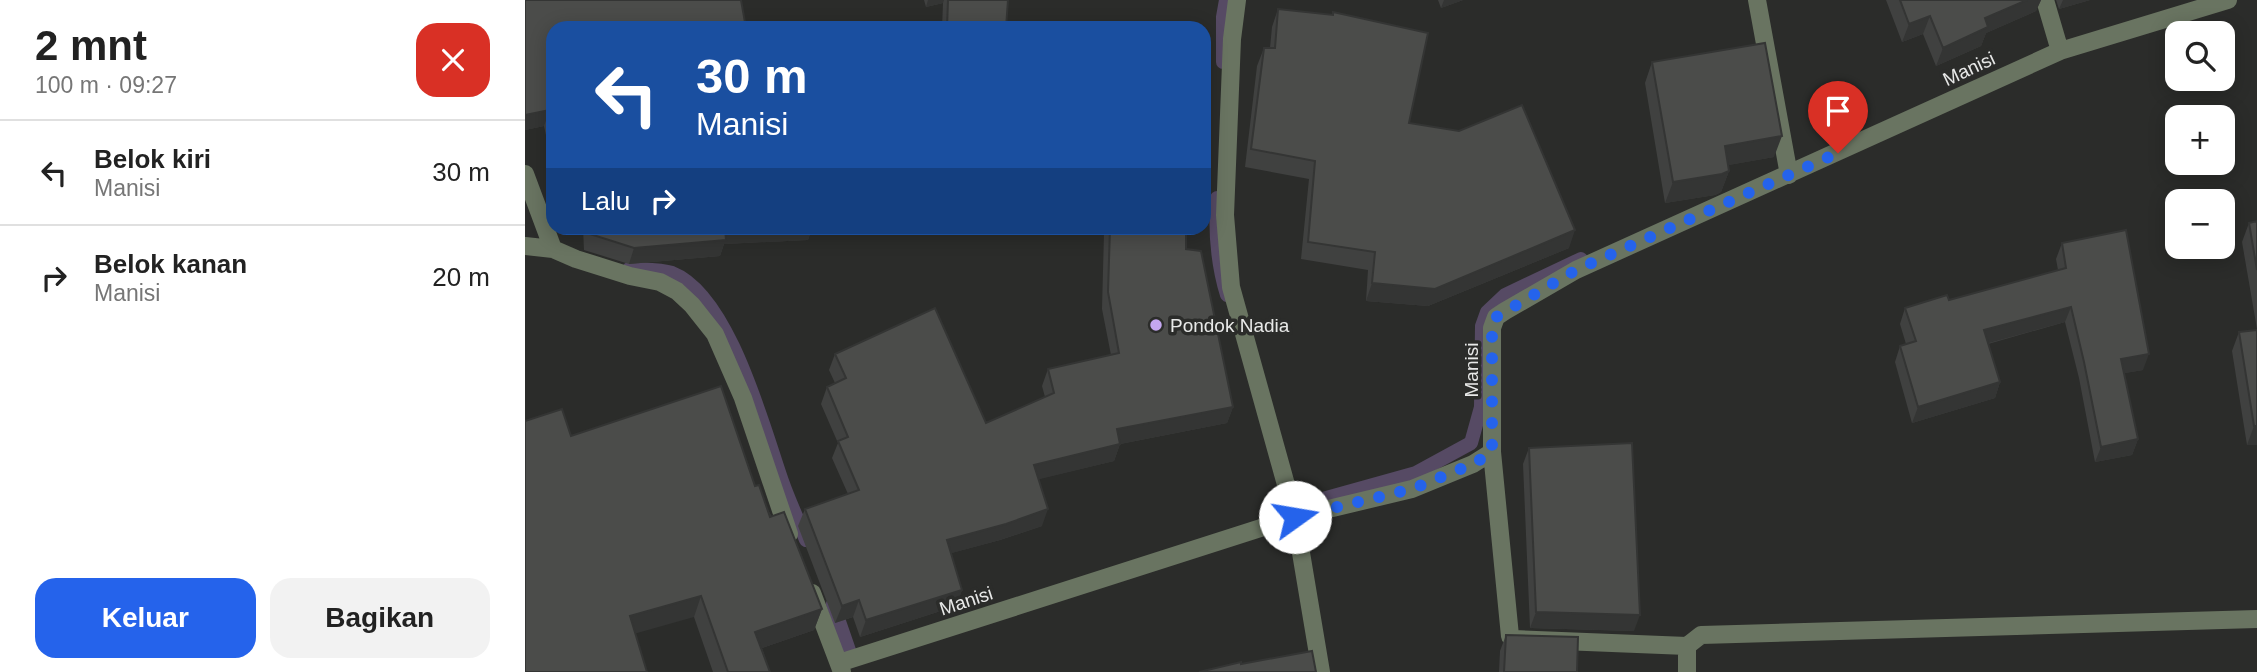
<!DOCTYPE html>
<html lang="id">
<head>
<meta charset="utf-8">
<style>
	:root { --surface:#fff; --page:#f2f2f2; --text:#222; --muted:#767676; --line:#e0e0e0; --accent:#2563eb }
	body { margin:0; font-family:Helvetica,sans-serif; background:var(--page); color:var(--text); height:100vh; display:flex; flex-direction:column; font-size:26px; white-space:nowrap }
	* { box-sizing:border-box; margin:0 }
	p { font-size:23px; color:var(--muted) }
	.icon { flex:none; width:38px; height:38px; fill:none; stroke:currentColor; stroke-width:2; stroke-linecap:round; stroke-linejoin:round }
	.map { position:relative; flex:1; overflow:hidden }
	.sheet { display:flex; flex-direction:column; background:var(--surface); width:525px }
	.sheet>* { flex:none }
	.guide { position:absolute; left:21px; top:21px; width:665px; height:214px; border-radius:21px; box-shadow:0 4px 18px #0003; background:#1a4fa0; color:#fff; overflow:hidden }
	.fabs { position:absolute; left:1640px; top:21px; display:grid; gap:14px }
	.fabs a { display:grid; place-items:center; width:70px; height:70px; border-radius:14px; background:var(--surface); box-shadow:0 4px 18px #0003; font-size:35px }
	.pin { position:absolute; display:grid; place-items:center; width:60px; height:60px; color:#fff; margin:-72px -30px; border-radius:50% 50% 50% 0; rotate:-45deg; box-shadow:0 0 7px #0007 }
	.pin .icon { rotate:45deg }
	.me { position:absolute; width:77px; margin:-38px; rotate:77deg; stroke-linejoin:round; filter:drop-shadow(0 0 5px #0008) }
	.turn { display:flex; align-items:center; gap:24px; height:147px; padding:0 35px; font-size:32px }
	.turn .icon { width:91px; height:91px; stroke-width:2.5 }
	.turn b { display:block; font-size:49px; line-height:60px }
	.then { display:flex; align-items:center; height:66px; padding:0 35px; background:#0003; gap:14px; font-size:26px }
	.round { display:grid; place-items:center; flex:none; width:74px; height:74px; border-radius:21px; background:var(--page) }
	.overview { display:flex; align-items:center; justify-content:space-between; height:119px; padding:0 35px }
	h1 { font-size:42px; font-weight:600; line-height:52px }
	.button { display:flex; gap:14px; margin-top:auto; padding:14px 35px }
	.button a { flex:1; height:80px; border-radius:21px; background:var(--accent); color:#fff; font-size:28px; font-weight:600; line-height:80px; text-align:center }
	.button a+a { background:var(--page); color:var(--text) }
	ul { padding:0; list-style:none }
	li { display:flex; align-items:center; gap:21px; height:105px; padding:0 35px; border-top:2px solid var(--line) }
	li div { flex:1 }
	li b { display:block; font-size:26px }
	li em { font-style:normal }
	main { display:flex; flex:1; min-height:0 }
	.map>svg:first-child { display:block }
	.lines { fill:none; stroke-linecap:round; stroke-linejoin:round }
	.stream { stroke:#564a64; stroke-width:14 }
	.minor { stroke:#697461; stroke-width:18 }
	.wall { fill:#404140 }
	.shaded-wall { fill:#343534 }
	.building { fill:#4b4c4a; stroke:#343534; stroke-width:2 }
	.route { stroke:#2563eb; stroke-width:12; stroke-dasharray:0 21.6 }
	.poi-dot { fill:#c4a7f1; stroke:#2b2c2a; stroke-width:2.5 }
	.labels { text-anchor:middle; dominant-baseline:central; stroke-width:7; stroke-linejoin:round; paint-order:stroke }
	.street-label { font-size:19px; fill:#e8e9e8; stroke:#2b2c2a }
	.poi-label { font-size:19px; fill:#e8e9e8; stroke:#2b2c2a; text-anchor:start }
</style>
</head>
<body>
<main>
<section class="sheet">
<div class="overview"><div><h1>2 mnt</h1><p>100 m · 09:27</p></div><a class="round" style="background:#d93025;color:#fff"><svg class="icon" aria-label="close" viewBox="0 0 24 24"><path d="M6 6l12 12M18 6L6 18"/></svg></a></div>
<ul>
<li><svg class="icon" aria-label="left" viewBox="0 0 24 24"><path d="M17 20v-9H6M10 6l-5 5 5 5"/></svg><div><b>Belok kiri</b><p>Manisi</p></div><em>30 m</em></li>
<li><svg class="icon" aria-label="right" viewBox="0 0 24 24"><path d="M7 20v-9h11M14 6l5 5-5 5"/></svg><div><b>Belok kanan</b><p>Manisi</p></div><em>20 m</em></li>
</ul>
<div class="button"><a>Keluar</a><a>Bagikan</a></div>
</section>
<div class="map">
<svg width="1732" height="672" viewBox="0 0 1732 672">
	<rect width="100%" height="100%" fill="#2b2c2a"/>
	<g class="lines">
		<path class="stream" d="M698,62V17L701,0
			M692,198C690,232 692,263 702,295
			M104,269C117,270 135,269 147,273C204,295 238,427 257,481C264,501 273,520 281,540
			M769,507L891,473L946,443L956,407L957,326L962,312L980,295L1056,259
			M308,604L327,659"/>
		<path class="minor" d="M712,0L707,39L700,215L706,287L770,517L796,672
			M1232,0L1264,175
			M1520,0L1535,51
			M0,174L28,249
			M0,246L28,249L51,259L105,276L135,282L152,291L167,305L190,334L218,398L264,534
			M967,452L985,636L989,639L1162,646
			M287,593L317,672
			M314,663L770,517L887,489L948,464L967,452V328L971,317L980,311L1051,270L1535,51L1703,0
			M1162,672V646L1176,635L1732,619"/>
	</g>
	<path class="wall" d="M0,0L28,28V158H26L19,126L0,130Z
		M399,0H483L481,28H417L418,3L401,7Z
		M913,0H938L916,8Z
		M1361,0H1516L1511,11L1461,33L1456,46L1411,66L1398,34L1377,42Z
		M1531,0H1565L1534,9Z
		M753,9L807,15L808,12L884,123L1044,248L903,306L841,301L843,270L776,259L784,179L720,167L732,66L739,48H745L747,27Z
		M1127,62L1249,157L1203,165L1204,171L1196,192L1190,195L1140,203L1120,83Z
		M1732,221V329L1717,242L1724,223Z
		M58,228H287L283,240L199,244L195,256L104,264L59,250Z
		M581,228H661V249L708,407L702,423L595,444L589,461L513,479L517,526L475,540L426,553L437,590L431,606L335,637L328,617L310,623L273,526L280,509L323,494L307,458L313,443L296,404L302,387L310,383L304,370L310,354L461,423L520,397L517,386L523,369L586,355L577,309L579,233Z
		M1537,243L1618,370L1599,373L1613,439L1607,455L1570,462L1554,378L1540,322L1463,344L1475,382L1470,398L1387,423L1370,362L1375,346L1381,344L1375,324L1380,308L1424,300L1533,270L1531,259Z
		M1732,330V445H1722L1707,351L1714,332Z
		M46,436L230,486L297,609L289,630L237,648L245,672H188L169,617Z
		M1004,448L1109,631L1005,628L998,464Z
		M981,635L1052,672H974L975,651Z"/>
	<path class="shaded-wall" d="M403,0H419L418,3L401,7Z
		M919,0H938L916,8Z
		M1502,0H1516L1511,11L1461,33L1456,46L1411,66L1418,48L1460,18Z
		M1538,0H1565L1534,9Z
		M1405,16L1398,34L1377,42L1384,24Z
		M25,110L19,126L0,130V115Z
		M1257,136L1249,157L1193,167L1200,146Z
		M1204,171L1196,192L1190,195L1140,203L1148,182Z
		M200,228H287L283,240L199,244L195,256L104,264L109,248Z
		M1050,230L1044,248L903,306L841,301L847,283Z
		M1546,307L1540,322L1453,346L1459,330Z
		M1624,354L1618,370L1590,375L1596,359Z
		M1475,382L1470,398L1387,423L1393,407Z
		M708,407L702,423L595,444L589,461L503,482L509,465L592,429Z
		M1729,426H1732V445H1722Z
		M1613,439L1607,455L1570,462L1576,447Z
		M523,509L517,526L475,540L416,556L422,540Z
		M437,590L431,606L335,637L341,620Z
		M176,596L169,617L98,637L105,616Z
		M334,600L328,617L310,623L317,606Z
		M297,609L289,630L223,653L230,632Z
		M1011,612L1115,615L1109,631L1005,628Z"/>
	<path class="building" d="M0,0H216L221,28H28V125L25,110L0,115Z
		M423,0H483L481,28H422Z
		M1375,0H1502L1460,18L1463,27L1418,48L1405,16L1384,24Z
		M753,9L808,15V12L903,33L884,123L934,131L997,105L1050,230L910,289L847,283L850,252L783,242L790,161L726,149L739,48H750Z
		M1240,43L1257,136L1200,146L1204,171L1197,174L1148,182L1127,62Z
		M1732,221V270L1724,223Z
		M65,228H218H200L201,240L109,248L65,234Z
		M585,228H661V249L676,251L708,407L592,429L595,444L509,465L523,509L481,524L422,540L437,590L341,620L334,600L317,606L280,509L334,490L313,441L323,437L302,387L321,378L310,354L410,308L461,423L529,393L523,369L594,353L583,292Z
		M1601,230L1624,354L1596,359L1613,439L1576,447L1559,362L1546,307L1459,330L1475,382L1393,407L1375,346L1391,341L1380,308L1422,295L1424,300L1541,268L1537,243Z
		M1732,330V426H1729L1714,332Z
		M196,386L230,486L234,485L245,517L259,512L297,609L230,632L245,672H203L176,596L105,616L122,672H0V421L37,409L46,436Z
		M1107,443L1115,615L1011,612L1004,448Z
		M981,635L1053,637L1052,672H979Z
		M787,651L791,672H674L716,662V664Z"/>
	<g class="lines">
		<path class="route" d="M770,517L887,489L948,464L967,452V328L971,317L1051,270L1313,153"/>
	</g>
	<circle class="poi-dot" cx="631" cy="325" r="7"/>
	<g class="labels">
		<g class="street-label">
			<text transform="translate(1444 69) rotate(-25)">Manisi</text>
			<text transform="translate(946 370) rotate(-90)">Manisi</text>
			<text transform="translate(441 601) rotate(-18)">Manisi</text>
		</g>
		<g class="poi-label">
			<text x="645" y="325">Pondok Nadia</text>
		</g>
	</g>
</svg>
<div class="fabs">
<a><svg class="icon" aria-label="search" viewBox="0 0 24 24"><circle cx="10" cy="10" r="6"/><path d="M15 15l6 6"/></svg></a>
<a>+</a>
<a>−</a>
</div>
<div class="pin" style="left:1313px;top:153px;background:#d93025"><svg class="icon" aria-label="arrive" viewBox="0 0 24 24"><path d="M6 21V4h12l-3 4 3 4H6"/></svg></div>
<svg class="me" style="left:770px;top:517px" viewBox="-20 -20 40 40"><circle r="19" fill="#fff"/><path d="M0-13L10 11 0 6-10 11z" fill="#2563eb"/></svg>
<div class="guide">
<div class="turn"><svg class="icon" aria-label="left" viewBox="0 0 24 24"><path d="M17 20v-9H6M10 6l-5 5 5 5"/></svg><div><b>30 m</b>Manisi</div></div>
<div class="then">Lalu<svg class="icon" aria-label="right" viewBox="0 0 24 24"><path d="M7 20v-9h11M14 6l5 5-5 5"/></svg></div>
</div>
</div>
</main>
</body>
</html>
